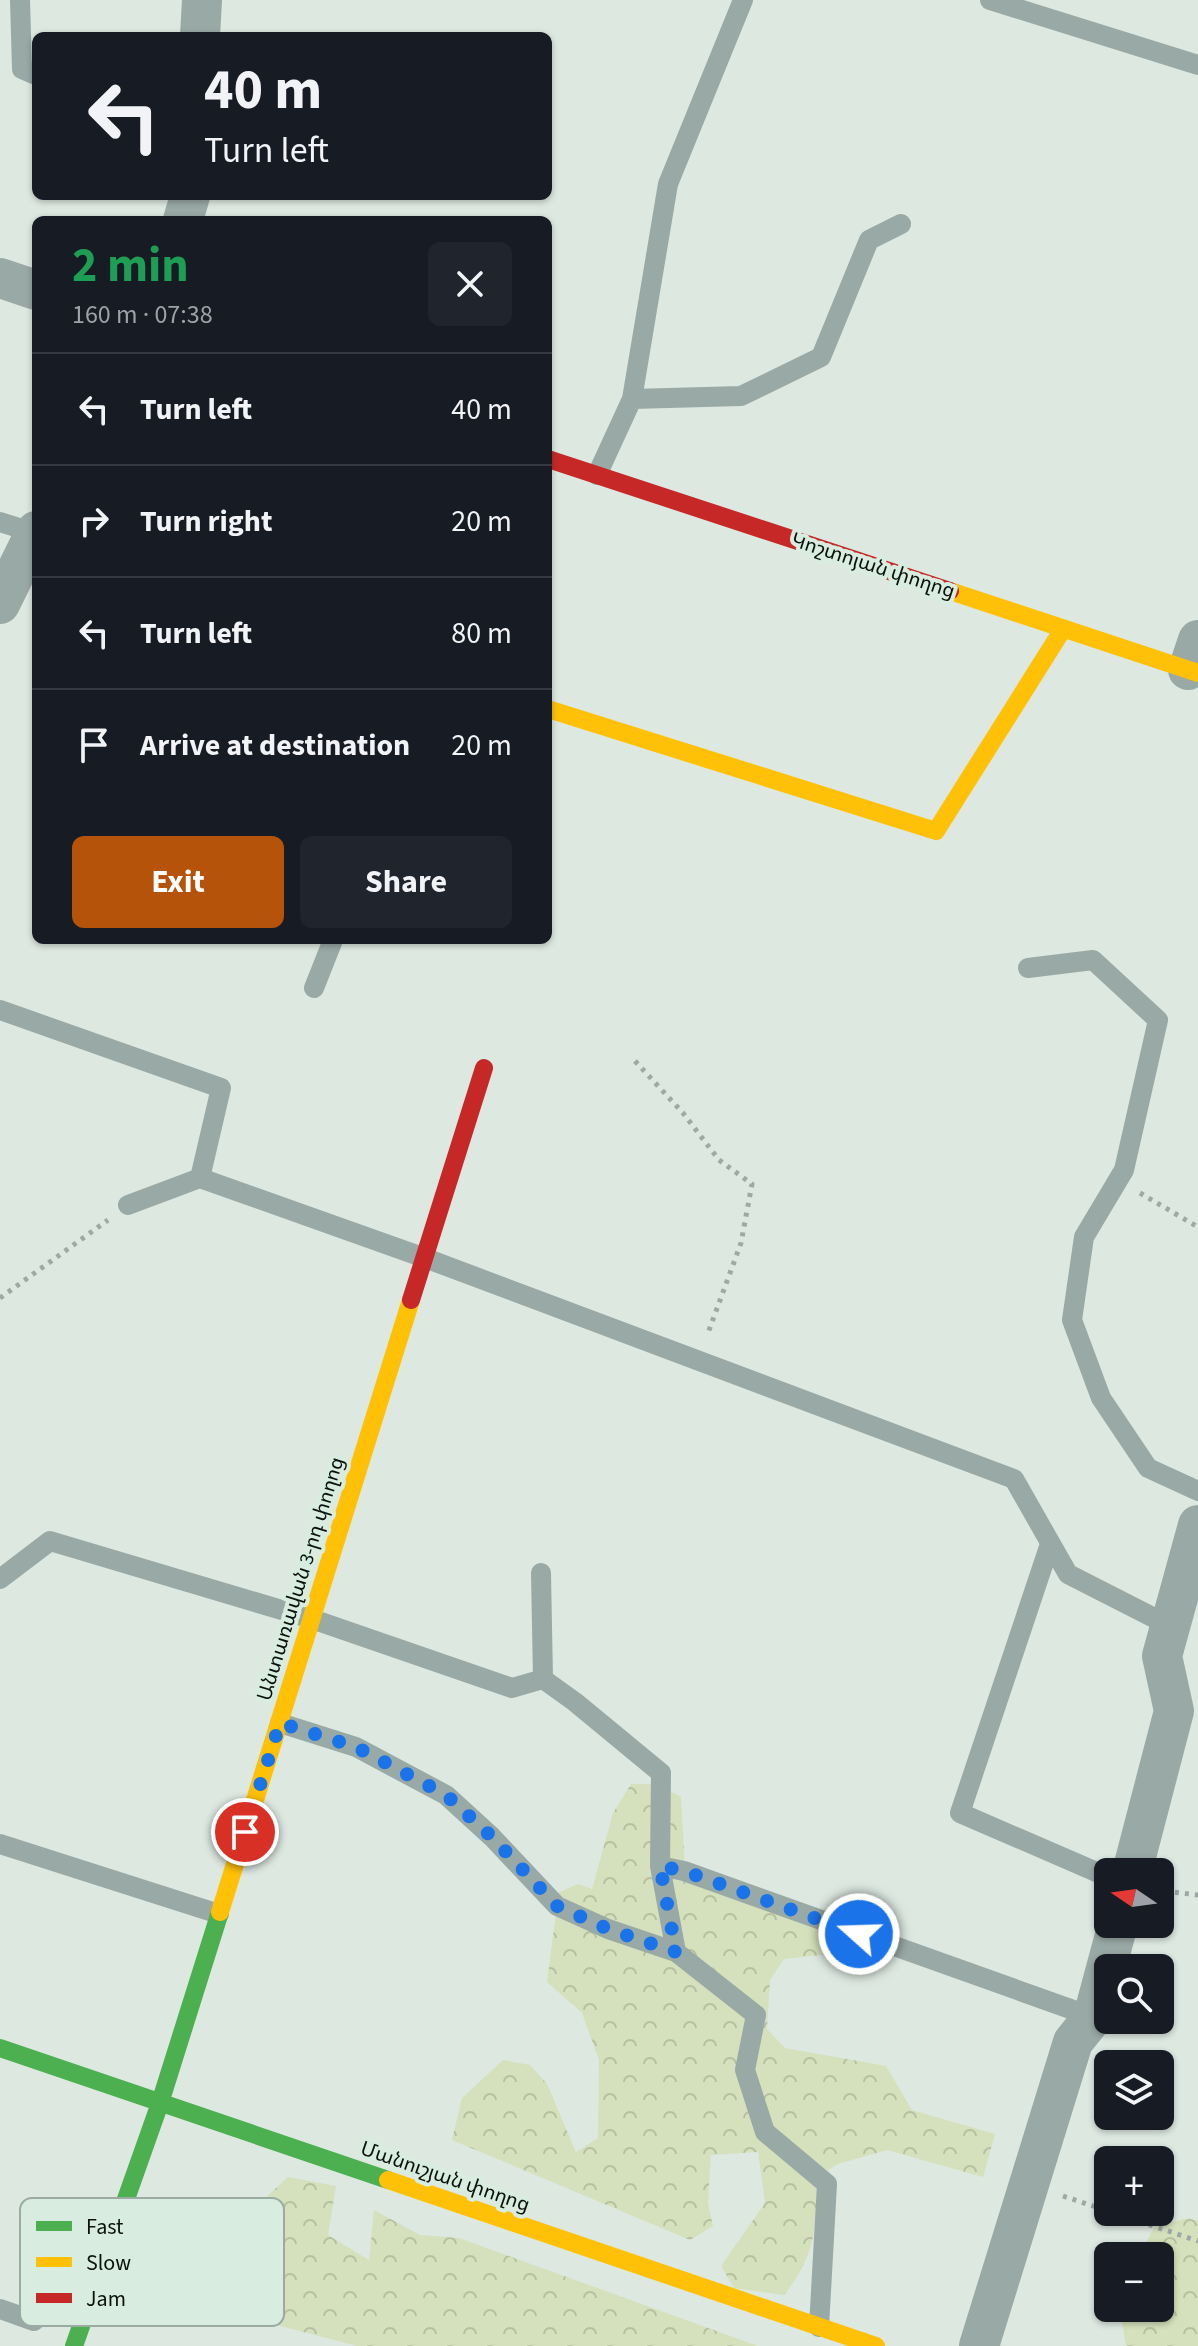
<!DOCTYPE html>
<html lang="en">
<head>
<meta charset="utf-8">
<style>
	:root { --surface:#171b24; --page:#20242c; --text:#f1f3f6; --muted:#9ea1a6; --line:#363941; --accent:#b45309 }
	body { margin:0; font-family:"Source Sans 3","Noto Sans Armenian",sans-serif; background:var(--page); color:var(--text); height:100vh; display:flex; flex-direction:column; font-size:30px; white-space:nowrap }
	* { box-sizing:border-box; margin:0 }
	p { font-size:26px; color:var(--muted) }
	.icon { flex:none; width:44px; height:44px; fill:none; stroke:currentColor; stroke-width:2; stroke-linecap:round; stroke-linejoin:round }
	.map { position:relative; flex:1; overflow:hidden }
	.side { position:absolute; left:32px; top:216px; width:520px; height:728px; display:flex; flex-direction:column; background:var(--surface); border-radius:12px; box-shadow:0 2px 6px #0004 }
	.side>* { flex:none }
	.guide { position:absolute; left:32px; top:32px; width:520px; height:168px; border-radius:12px; box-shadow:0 2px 6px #0004; background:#171b24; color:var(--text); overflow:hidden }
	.needle { width:52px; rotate:283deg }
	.tools { position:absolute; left:1094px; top:1858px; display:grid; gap:16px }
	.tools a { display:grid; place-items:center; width:80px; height:80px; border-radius:12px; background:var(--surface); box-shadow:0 2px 6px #0004; font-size:40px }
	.pin { position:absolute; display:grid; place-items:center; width:68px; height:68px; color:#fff; margin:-34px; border:4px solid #fff; border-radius:50%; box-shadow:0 2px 8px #0007 }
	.me { position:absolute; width:88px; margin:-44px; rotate:290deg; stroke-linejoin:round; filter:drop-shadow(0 0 6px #0008) }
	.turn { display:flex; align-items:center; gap:28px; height:168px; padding:0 40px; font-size:36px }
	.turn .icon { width:104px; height:104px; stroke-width:2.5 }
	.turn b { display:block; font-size:56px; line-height:68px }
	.round { display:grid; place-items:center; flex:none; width:84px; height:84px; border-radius:12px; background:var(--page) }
	.overview { display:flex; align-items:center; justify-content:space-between; height:136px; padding:0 40px }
	h1 { font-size:48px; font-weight:700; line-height:60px; color:#1e9e55 }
	.action { display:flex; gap:16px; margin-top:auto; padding:16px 40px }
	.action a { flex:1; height:92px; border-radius:12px; background:var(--accent); color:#fff; font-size:32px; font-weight:700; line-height:92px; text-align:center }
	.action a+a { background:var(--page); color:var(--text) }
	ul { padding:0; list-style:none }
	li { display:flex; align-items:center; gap:24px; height:112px; padding:0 40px; border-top:2px solid var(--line) }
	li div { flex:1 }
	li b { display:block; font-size:30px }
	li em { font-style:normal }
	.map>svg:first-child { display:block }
	.forest { fill:url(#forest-crowns) }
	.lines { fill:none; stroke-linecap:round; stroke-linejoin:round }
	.path { stroke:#9da9a5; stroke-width:5; stroke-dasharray:4 6; stroke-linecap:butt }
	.lane { stroke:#99a9a5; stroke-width:20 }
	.street { stroke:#99a9a5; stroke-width:40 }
	.fast { stroke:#4caf50; stroke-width:18 }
	.slow { stroke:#ffc107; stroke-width:18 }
	.jam { stroke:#c62828; stroke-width:18 }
	.route { stroke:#1a73e8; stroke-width:14; stroke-dasharray:0 25.2 }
	.labels { text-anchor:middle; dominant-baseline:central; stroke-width:8; stroke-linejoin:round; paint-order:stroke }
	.street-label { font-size:20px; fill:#0b120d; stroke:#d8ede0 }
	.key { fill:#d8ede0; stroke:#9aaba1; stroke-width:2 }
	.key-label { font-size:22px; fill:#0b120d }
</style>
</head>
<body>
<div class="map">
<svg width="1198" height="2346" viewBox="0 0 1198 2346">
	<defs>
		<pattern id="forest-crowns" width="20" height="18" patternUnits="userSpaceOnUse" patternTransform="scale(2)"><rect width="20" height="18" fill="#d5e1bc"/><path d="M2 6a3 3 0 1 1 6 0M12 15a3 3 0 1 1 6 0" fill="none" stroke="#b6c0a0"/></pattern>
	</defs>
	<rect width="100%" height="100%" fill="#dde8e1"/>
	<path class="forest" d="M631,1784H657L681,1797L685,1871L843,1931L860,1951L784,1959L770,1980L767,2029L785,2048L886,2066L912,2110L995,2134L983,2177L887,2150L838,2164L817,2177C817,2226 816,2255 784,2295L734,2288L721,2266L765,2203L758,2152L711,2155L708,2203L713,2226L690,2240L452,2140L462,2098L503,2060L530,2065L547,2084L576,2152L598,2138L599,2060L582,2013L547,1982L557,1906L553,1895L578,1884L592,1889L613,1813Z
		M288,2177L336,2186L328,2235L369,2260L374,2210L420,2235L459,2238L758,2346H357L219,2310L172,2294L160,2245L210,2249Z
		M1188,2218L1198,2221V2346H1126L1121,2316L1123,2308H1160V2256H1140L1154,2227Z"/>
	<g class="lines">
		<path class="path" d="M635,1061L683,1113L719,1160L752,1184L741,1243L708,1333
			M1140,1193L1198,1227
			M0,1298L108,1220
			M1165,1891L1198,1895
			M1063,2196L1108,2211
			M1111,2212L1198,2241"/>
		<path class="lane" d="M20,0L22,69L36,75
			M990,0L1198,65
			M632,399L741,396L821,357L869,240L901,224
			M597,475L632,399L668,184L743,0
			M0,522L35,533
			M1028,968L1093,960L1158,1020L1124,1170L1084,1237L1072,1320L1101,1398L1148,1468L1198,1491
			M314,988L333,940
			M0,1010L221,1088L200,1178
			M128,1205L200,1178L425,1258L1014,1479L1068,1574L1170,1626
			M1050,1544L960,1813L1108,1877
			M0,1579L50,1541L312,1619L512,1688L543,1679L541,1573
			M543,1679L575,1702L661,1773L660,1866L676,1952L756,2015L745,2070L765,2132L827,2184L819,2327
			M280,1723L356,1747L446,1795L492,1837L557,1906L608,1929L676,1952
			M0,1844L219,1914
			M660,1866L684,1871L1093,2017
			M0,2309L34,2321L57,2251L104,2264"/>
		<path class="street" d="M200,36L202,0
			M183,220L190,196
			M0,278L36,290
			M0,604L36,531
			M1188,670L1198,640
			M1132,1872L1174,1711L1162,1656L1198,1525
			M979,2346L1073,2042L1093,2017L1118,1924"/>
		<path class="fast" d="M0,2048L388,2180
			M74,2346L160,2103L220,1912"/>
		<path class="slow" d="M950,591L1198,673
			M548,709L936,831L1063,629
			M220,1912L411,1300
			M388,2180L876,2346"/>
		<path class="jam" d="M548,459L950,591
			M411,1300L484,1068"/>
	</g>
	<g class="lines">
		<path class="route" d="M245,1832L280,1723L356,1747L446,1795L492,1837L557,1906L608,1929L676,1952L660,1866L684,1871L859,1934"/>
	</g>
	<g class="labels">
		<g class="street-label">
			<text transform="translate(873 566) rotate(18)">Կոշտոյան փողոց</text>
			<text transform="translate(301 1579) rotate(-73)">Անտառավան 3-րդ փողոց</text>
			<text transform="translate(445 2177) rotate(19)">Մանուշյան փողոց</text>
		</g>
	</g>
	<rect x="20" y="2198" width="264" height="128" rx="12" class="key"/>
	<rect x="36" y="2221" width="36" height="10" fill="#4caf50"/>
	<rect x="36" y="2257" width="36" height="10" fill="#ffc107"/>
	<rect x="36" y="2293" width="36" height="10" fill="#c62828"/>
	<g class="key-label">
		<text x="86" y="2234">Fast</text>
		<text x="86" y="2270">Slow</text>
		<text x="86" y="2306">Jam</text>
	</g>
</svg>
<div class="tools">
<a><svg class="needle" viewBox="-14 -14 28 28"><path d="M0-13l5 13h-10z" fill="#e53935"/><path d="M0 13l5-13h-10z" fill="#9ea1a6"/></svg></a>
<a><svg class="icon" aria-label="search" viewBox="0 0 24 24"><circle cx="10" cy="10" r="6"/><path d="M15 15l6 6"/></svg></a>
<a><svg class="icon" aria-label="layers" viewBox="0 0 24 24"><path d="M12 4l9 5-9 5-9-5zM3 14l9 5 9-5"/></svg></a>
<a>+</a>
<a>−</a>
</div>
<div class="pin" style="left:245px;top:1832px;background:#d93025"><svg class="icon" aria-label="arrive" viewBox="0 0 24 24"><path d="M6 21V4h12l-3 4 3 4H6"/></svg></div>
<svg class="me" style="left:859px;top:1934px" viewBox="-20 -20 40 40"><circle r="17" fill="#1a73e8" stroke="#fff" stroke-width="3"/><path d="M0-11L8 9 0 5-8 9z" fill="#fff"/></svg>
<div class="guide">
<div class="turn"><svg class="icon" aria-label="left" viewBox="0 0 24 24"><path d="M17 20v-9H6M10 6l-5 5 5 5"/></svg><div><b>40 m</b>Turn left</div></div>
</div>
<section class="side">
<div class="overview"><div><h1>2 min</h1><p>160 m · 07:38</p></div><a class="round"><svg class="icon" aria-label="close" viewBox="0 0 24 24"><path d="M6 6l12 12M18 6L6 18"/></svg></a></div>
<ul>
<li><svg class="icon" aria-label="left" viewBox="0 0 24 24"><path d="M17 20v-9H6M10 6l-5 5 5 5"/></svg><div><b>Turn left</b></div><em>40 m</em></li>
<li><svg class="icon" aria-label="right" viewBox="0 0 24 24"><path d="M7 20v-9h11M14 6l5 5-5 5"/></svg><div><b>Turn right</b></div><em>20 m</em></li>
<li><svg class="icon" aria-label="left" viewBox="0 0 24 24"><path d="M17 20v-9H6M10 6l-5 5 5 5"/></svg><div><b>Turn left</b></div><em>80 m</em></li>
<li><svg class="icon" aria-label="arrive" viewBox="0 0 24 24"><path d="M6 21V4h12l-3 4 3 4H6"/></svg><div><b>Arrive at destination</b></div><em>20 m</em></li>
</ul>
<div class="action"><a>Exit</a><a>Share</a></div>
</section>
</div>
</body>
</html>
